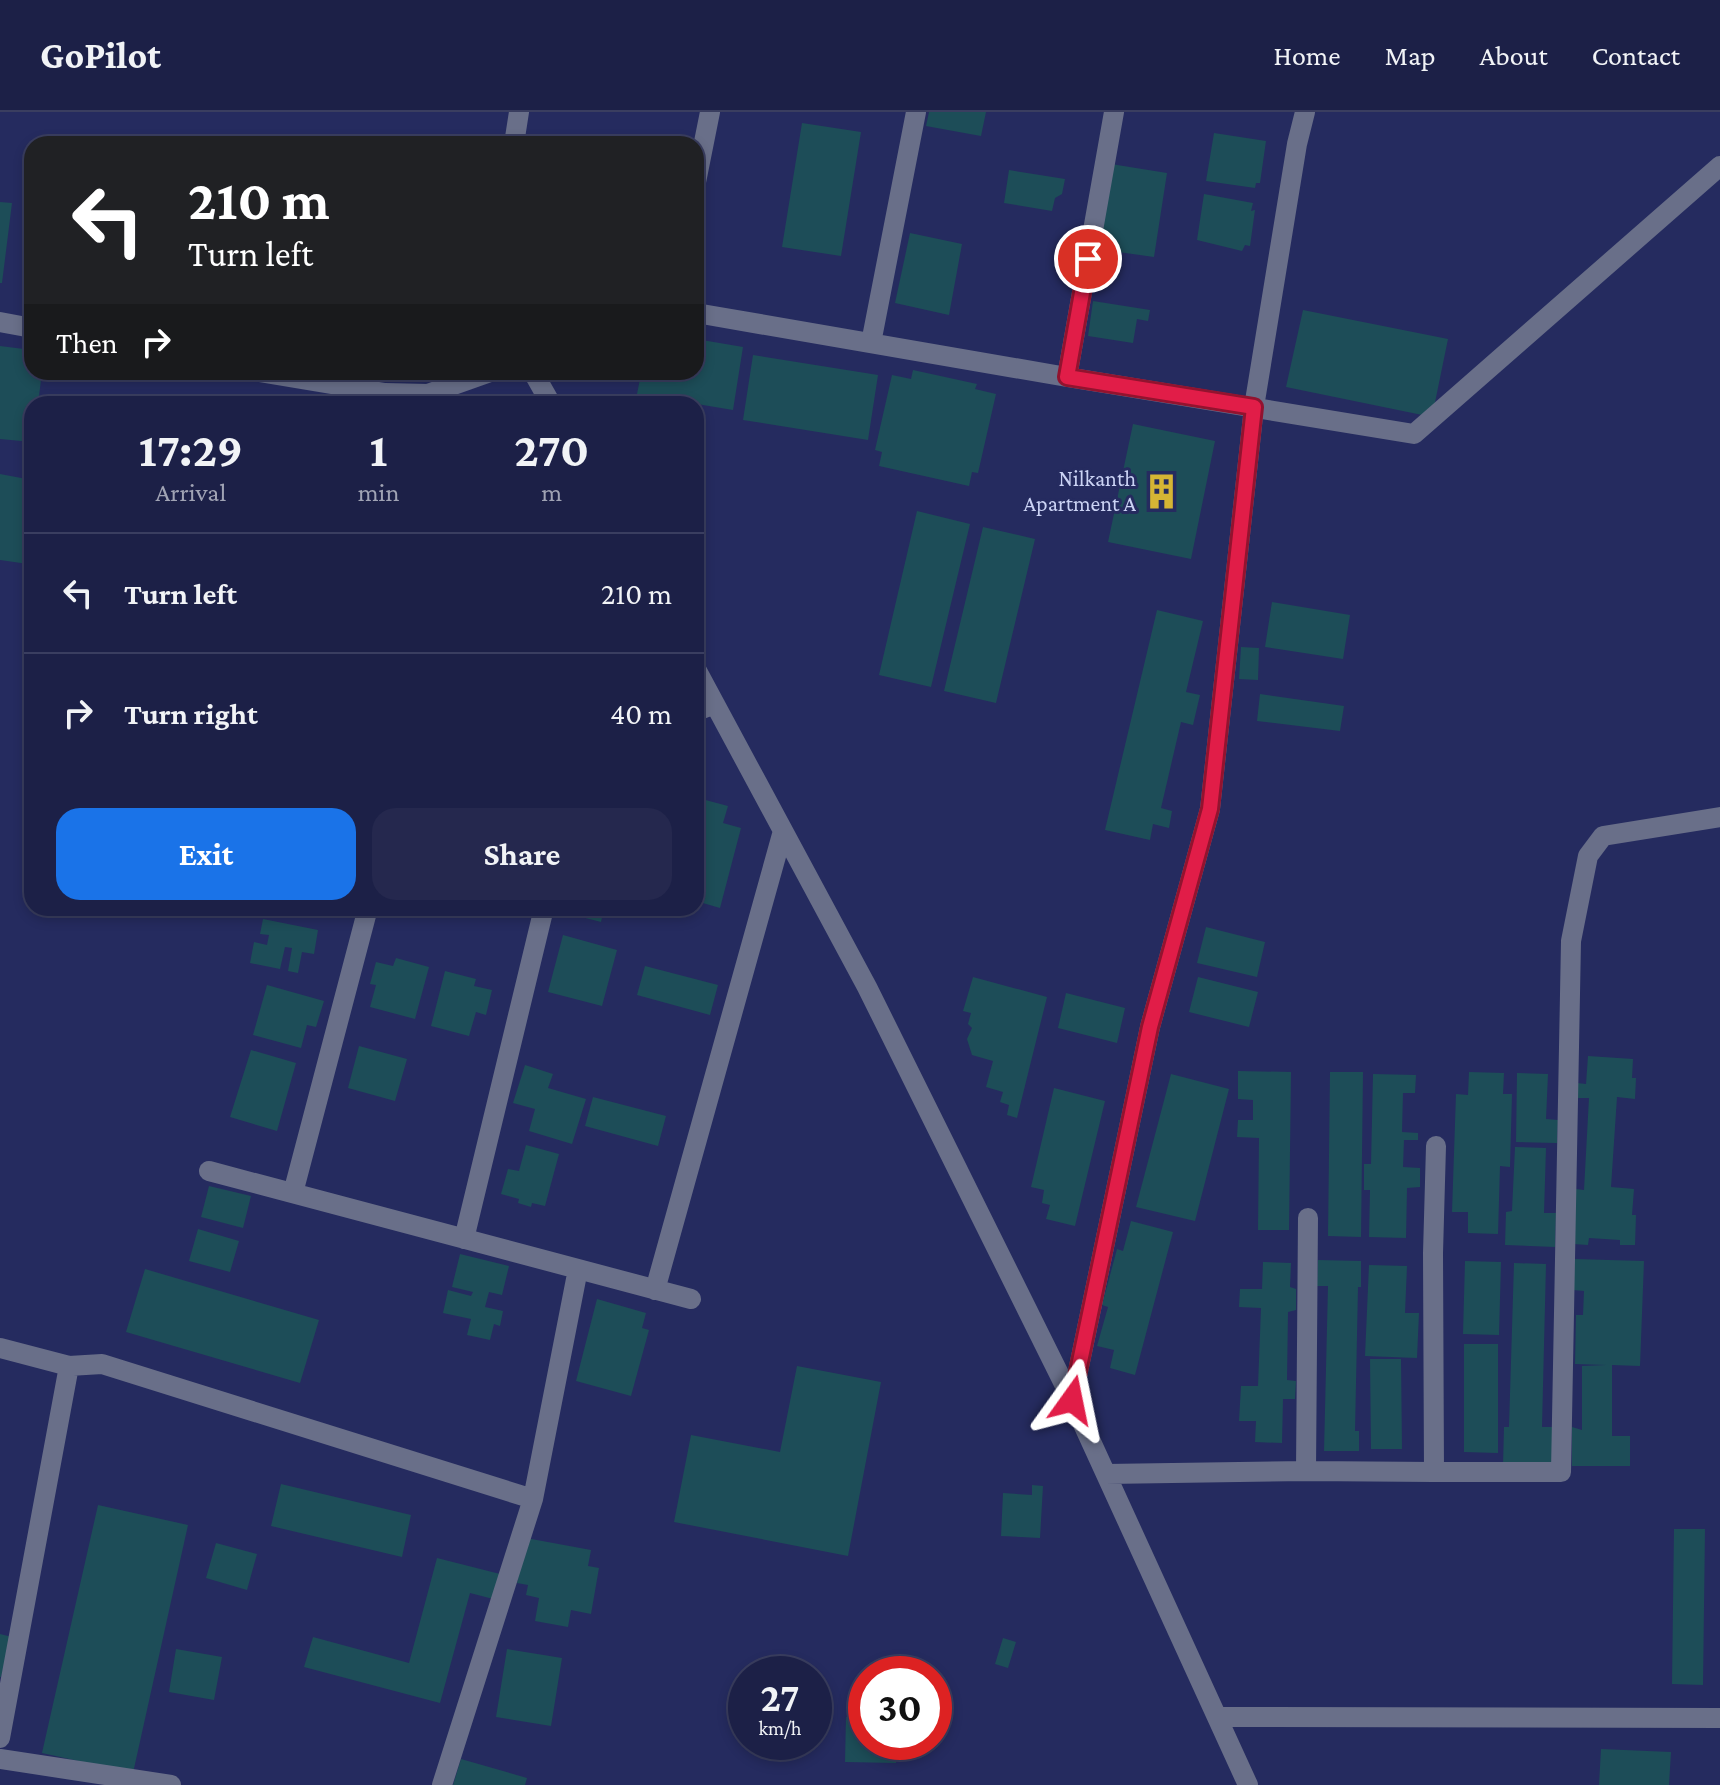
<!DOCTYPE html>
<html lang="en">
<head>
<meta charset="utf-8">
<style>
	:root { --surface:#1c2047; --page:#25284e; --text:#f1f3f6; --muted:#a0a3b4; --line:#3a3e60; --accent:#1a73e8 }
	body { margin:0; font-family:"Crimson Pro",serif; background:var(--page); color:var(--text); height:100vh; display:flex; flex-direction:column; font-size:30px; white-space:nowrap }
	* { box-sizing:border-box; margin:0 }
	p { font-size:26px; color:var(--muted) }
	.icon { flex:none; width:44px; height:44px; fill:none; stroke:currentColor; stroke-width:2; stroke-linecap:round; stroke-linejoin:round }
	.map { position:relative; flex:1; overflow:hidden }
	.panel { position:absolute; left:24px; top:284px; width:680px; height:520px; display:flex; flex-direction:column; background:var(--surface); border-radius:24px; box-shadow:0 4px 12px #0003,0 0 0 2px var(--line) }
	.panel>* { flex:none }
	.hud { position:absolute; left:24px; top:24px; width:680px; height:244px; border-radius:24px; box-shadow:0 4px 12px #0003,0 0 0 2px var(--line); background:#202124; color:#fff; overflow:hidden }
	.speed { position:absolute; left:728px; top:1544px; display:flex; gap:16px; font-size:40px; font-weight:700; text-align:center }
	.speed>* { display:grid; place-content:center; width:104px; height:104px; border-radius:50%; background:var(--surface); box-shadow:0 4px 12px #0003,0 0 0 2px var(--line); line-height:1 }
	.speed small { font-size:20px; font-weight:400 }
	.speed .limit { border:12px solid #d22; background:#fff; color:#111 }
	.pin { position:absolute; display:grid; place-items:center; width:68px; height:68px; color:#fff; margin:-34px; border:4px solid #fff; border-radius:50%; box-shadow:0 2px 8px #0007 }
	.me { position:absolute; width:88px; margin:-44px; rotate:12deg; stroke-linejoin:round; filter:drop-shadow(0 0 6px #0008) }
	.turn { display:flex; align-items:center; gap:28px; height:168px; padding:0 32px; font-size:36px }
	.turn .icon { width:104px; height:104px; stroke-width:2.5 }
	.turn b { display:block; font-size:56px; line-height:68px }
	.then { display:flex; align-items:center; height:76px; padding:0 32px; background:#0003; gap:16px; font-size:30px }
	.eta { display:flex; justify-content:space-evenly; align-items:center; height:136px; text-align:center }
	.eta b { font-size:48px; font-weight:700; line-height:56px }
	.action { display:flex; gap:16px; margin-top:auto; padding:16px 32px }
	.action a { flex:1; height:92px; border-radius:24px; background:var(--accent); color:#fff; font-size:32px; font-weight:700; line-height:92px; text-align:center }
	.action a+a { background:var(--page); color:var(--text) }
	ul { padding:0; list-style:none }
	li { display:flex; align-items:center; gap:24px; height:120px; padding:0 32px; border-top:2px solid var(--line) }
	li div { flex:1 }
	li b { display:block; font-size:30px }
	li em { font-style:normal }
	header { display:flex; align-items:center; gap:48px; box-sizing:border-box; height:112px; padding:0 40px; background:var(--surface); border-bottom:2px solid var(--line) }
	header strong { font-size:38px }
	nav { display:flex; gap:44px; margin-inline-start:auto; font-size:28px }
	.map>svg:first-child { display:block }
	.building { fill:#1d4d58 }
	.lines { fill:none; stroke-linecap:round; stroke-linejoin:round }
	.minor { stroke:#696f89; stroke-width:20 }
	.route-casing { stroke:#92132f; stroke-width:20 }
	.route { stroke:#e11d48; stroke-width:14 }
	.labels { text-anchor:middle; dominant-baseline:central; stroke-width:6; stroke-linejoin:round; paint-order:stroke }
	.poi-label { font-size:22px; fill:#cbd3f4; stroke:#252b5f; text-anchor:end }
</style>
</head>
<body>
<header>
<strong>GoPilot</strong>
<nav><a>Home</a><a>Map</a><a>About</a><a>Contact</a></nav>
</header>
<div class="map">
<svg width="1720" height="1673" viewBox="0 0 1720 1673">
	<rect width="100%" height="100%" fill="#252b5f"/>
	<path class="building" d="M929,0H986L981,24L926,14Z
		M802,11L861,20L841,144L782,135Z
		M1214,21L1266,29L1260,71H1256L1255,76L1206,69Z
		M1111,52L1167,61L1154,145L1097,137Z
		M1009,58L1065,67L1062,82L1055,86L1052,99L1004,91Z
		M1204,82L1253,91L1251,99L1255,98L1250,134L1245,133L1242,139L1197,128Z
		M0,90L12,91L2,171H0Z
		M910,121L962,132L949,203L895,191Z
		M1093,189L1150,198L1148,209L1137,207L1133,231L1088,224Z
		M1303,198L1448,227L1432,305L1286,275Z
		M696,227L743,235L733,298L637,282L640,267L630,265L631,260H696Z
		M0,234L32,238V260H42L38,292H32V330L0,327Z
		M753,243L878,263L868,328L743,308Z
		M913,258L977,272L975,277L996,282L978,361L972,360L969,374L879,354L882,340L875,338L892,263L911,267Z
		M1133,312L1215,329L1191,447L1108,430Z
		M0,362L32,368V431L28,452L0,448Z
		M917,399L970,412L931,575L879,563Z
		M983,415L1035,427L996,591L944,579Z
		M1272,490L1350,503L1343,547L1265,535Z
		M1157,498L1203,509L1186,580L1200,583L1193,613L1181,610L1161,696L1172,699L1169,716L1153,712L1150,728L1105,718Z
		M1241,535L1259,536L1258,568L1239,567Z
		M1260,582L1344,594L1340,619L1257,609Z
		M696,666L703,668L698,686L728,694L723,711L741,716L720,796L696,789Z
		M547,796H604L601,810Z
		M263,807L318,818L314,842L302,840L298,861L288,859L292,836L285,835L280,857L250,851L254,830L267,833L269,823L260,822Z
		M1206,815L1265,830L1257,865L1197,851Z
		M563,823L617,838L602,894L548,880Z
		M396,846L429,855L415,907L370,895L376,873L370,872L376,850L393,854Z
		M645,854L718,873L710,903L637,883Z
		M445,859L476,867L474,874L492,878L486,903L476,900L469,924L431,914Z
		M973,865L1047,885L1017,1006L1007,1003L1009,993L1000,990L1003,980L986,975L993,949L972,943L967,927L972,916L968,912L971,901L963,899Z
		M1198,865L1258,880L1249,915L1189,900Z
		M267,873L324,889L316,915L307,913L301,936L253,923Z
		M1066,881L1125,896L1117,931L1058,916Z
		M359,934L407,947L395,989L348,976Z
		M251,938L296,951L277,1019L230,1005Z
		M1588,944L1633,947L1632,966H1636L1635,987L1617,985L1611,1075L1634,1077L1632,1103H1636L1635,1133H1620V1128L1589,1126L1588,1133L1573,1132L1576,1077L1584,1078L1589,986H1576L1577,971L1586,972Z
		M525,953L553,962L548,976L586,987L572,1032L529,1019L535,997L513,991Z
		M1238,959L1291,960L1289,1118H1258L1259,1026L1237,1025L1238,1008H1253V988L1238,987Z
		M1330,960H1363L1361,1125L1328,1124Z
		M1469,960L1504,961L1503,982H1512L1510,1055L1500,1054L1498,1122L1468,1121V1100H1452L1456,982L1468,983Z
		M1517,961L1548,962L1546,1007L1558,1008L1557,1031L1516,1030Z
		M1171,962L1229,977L1195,1109L1136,1095Z
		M1373,962L1416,963L1415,981H1403L1402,1020L1418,1021V1028H1404L1403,1055L1420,1056V1075L1407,1076L1406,1126L1369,1125L1370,1078H1364V1052H1371Z
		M1054,976L1105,989L1075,1114L1046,1107L1050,1093L1042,1091L1044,1078L1031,1075Z
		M593,985L666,1004L658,1034L585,1014Z
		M526,1033L559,1042L545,1094L532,1091L531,1095L518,1091L519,1087L501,1082L508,1057L519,1059Z
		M1515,1035L1546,1036L1544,1101H1556L1555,1135L1505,1133L1506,1100L1512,1099Z
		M209,1074L251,1084L243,1116L201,1105Z
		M1131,1109L1173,1120L1135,1263L1110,1256L1114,1238L1097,1234L1108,1195L1102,1193L1117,1137L1123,1139Z
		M198,1117L239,1129L230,1160L189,1149Z
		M460,1142L509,1154L502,1183L489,1180L485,1195L503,1199L500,1214L494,1212L490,1228L467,1223L471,1207L443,1201L448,1178L471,1184L473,1180L452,1175Z
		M1574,1147L1644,1149L1640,1254L1612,1253V1324H1630V1354H1572V1315L1582,1318V1254L1606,1253L1575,1252L1576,1203H1583L1584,1179L1573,1178Z
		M1318,1148L1361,1149V1175H1358L1355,1319H1359V1339H1324L1328,1174H1317Z
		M1465,1149L1501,1150L1499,1223L1463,1222Z
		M1263,1150L1291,1151L1290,1175L1296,1177V1198L1288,1200L1287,1268L1296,1269L1295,1287H1283L1282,1331L1255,1330L1256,1309H1239L1241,1274H1258L1261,1196L1239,1195L1240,1177H1262Z
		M1514,1151L1546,1152L1542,1315H1553L1552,1355L1503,1354L1504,1315H1509Z
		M1369,1153L1407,1154L1405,1201H1419L1417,1246L1365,1244Z
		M145,1157L319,1208L300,1271L126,1220Z
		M597,1187L646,1201L642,1216L649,1218L631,1284L576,1269Z
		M1464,1232H1498V1341L1464,1340Z
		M1370,1247H1401L1402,1337H1371Z
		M797,1254L881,1270L848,1444L674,1410L691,1323L780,1340Z
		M281,1372L411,1403L402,1445L271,1414Z
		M1032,1373L1043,1374L1040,1426L1001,1424L1003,1381L1032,1383Z
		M98,1393L188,1413L133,1661L42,1641Z
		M1674,1417H1705L1703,1573L1672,1572Z
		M526,1426L591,1438L588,1454L599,1456L591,1502L571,1498L568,1515L535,1509L539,1486L526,1483L528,1473L517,1471Z
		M216,1431L257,1442L247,1478L206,1466Z
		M437,1446L504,1463L497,1488L470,1481L440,1591L304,1555L313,1525L409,1551Z
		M0,1522L12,1525L1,1565H0Z
		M1003,1526L1016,1530L1008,1556L995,1552Z
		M176,1537L222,1545L214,1588L169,1580Z
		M507,1537L562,1546L551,1614L496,1605Z
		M846,1605H866V1630H896V1651L845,1650Z
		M1601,1637L1671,1640L1669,1673H1599Z
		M461,1647L527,1666L525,1673H453Z"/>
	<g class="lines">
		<path class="minor" d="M514,32L519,0
			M696,70L710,0
			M696,201L1067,265L1414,322L1720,54
			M0,210L32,216
			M871,231L916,0
			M259,260L385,281L428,282L490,260
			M533,260L551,292
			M1067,265L1114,0
			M696,557L867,875L1072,1288L1248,1673
			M696,599L715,592
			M209,1059L691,1187
			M293,1081L368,796
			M464,1127L544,796
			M655,1178L783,719
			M0,1236L69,1254L102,1252L533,1387
			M1072,1288L1150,915L1210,697L1254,295L1297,32L1305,0
			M1306,1359L1308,1106
			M1434,1360H1561L1571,829L1588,744L1603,724L1720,705
			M1106,1362L1306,1359L1434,1360L1433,1141L1436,1034
			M1218,1605L1720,1606
			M0,1626L69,1254
			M0,1647L171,1673
			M442,1673L533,1387L578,1157"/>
	</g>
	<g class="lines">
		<defs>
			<path id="route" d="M1072,1288L1150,915L1210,697L1254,295L1067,265L1088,147"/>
		</defs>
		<use href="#route" class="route-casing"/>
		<use href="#route" class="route"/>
	</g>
	<defs>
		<symbol id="building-bare" viewBox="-9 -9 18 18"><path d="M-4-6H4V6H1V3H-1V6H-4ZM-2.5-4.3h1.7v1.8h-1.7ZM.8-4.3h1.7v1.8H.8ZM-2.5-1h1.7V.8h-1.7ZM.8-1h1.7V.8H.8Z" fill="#d5b534" stroke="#252b5f" stroke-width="2.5" paint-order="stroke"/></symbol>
	</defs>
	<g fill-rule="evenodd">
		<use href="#building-bare" x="1136" y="354" width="51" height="51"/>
	</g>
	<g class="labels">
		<g class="poi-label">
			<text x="1136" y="366">Nilkanth<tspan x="1136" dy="25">Apartment A</tspan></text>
		</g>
	</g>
</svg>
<div class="speed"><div>27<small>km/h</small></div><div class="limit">30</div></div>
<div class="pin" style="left:1088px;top:147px;background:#d93025"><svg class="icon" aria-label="arrive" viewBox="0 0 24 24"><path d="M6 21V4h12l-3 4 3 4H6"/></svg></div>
<svg class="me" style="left:1072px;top:1288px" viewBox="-20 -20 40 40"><path d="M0-17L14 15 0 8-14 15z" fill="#e11d48" stroke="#fff" stroke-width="4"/></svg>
<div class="hud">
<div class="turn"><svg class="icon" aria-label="left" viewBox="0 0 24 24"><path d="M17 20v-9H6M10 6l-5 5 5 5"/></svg><div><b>210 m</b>Turn left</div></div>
<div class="then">Then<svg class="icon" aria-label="right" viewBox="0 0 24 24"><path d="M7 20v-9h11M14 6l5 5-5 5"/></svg></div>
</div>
<section class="panel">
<div class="eta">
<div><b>17:29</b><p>Arrival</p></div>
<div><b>1</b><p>min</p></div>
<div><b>270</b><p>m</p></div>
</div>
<ul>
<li><svg class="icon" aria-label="left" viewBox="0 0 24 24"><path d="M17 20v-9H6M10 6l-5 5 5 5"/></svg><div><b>Turn left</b></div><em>210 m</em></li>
<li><svg class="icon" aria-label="right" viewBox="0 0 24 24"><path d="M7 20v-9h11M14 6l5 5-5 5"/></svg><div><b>Turn right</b></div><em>40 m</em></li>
</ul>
<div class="action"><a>Exit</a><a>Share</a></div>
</section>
</div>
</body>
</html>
